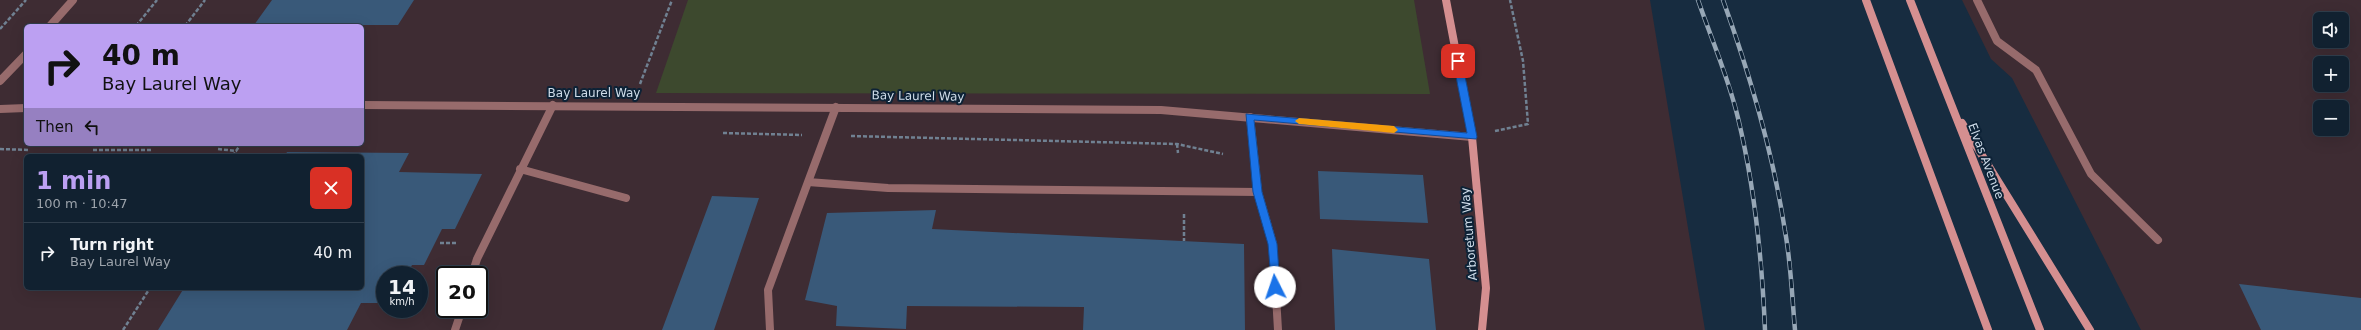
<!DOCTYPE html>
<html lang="en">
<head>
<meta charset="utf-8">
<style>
	:root { --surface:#112130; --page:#1a2938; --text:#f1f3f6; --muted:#9ca3ab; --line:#303e4c; --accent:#bca0f2 }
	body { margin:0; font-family:"DejaVu Sans",sans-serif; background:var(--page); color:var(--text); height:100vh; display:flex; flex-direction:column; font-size:15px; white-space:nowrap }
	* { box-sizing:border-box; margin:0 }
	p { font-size:13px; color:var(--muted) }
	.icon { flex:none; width:22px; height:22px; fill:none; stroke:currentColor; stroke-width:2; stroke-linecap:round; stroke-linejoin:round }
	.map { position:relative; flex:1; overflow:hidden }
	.panel { position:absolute; left:24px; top:154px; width:340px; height:136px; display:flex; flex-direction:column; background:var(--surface); border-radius:6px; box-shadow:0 4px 16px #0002,0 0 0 1px var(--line) }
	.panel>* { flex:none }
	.guide { position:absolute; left:24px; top:24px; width:340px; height:122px; border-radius:6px; box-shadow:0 4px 16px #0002,0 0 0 1px var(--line); background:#bca0f2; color:#111; overflow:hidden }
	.buttons { position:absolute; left:2313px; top:12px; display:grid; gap:8px }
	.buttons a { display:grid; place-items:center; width:36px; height:36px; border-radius:6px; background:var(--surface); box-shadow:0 4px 16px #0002,0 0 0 1px var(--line); font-size:20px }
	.speed { position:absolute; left:376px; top:266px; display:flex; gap:8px; font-size:20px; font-weight:700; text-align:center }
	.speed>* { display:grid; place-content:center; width:52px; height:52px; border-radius:50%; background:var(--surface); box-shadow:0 4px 16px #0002,0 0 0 1px var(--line); line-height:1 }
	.speed small { font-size:10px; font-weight:400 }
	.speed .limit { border:2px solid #111; border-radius:6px; background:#fff; color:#111 }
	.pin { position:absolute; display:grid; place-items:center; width:34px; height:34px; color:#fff; margin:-17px; border-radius:8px; box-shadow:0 2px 6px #0006 }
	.me { position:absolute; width:44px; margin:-22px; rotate:356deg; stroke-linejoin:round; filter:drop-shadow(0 0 3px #0008) }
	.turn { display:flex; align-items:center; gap:14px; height:84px; padding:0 12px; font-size:18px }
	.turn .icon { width:52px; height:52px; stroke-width:2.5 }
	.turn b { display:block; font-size:28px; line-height:34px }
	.then { display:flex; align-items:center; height:38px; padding:0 12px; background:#0003; gap:8px; font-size:15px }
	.round { display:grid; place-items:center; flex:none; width:42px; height:42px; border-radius:6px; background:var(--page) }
	.head { display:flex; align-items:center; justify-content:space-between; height:68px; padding:0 12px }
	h1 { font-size:24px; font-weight:800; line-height:30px; color:var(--accent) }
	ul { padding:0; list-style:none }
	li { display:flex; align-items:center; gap:12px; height:60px; padding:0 12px; border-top:1px solid var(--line) }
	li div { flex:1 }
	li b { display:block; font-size:15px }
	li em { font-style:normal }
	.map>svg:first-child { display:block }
	.education { fill:#3e2c33; fill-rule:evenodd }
	.green { fill:#3d492e }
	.building { fill:#395979 }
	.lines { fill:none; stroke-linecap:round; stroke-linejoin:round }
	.path { stroke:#708192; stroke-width:2.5; stroke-dasharray:4 2; stroke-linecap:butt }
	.lane { stroke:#976b6c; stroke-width:8 }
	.street { stroke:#976b6c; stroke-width:8 }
	.secondary { stroke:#d58f90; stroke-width:8 }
	.rail-casing { stroke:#97a7b6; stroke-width:4.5 }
	.rail { stroke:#0d2236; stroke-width:3; stroke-dasharray:9; stroke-linecap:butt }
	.route { fill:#1a73e8; stroke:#114b97 }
	.slow { fill:#f59e0b }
	.labels { text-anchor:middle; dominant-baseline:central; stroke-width:4; stroke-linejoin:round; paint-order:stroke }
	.street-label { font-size:12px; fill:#cfdce9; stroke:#0d2236 }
</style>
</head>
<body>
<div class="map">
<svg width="2361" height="330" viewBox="0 0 2361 330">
	<rect width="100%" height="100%" fill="#172c40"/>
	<path class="education" d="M0,0H1650L1705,330H0ZM26,26H362V144H26ZM26,156H362V288H26ZM385,275H419V309H385ZM445,275H479V309H445Z
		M1962,0H2361V330H2141L2012,78L1991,59ZM2320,19H2342V41H2320ZM2320,63H2342V85H2320ZM2320,107H2342V129H2320Z"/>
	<path class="green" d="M688,0H1414L1430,94L656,93Z"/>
	<path class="building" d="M272,0H414L398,25H254Z
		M287,152L409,153L399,172L482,174L455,229H442L424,265H412L407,275H385V303H361L347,330H158L184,288H362V156H285Z
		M1318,171L1423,175L1428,223L1320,219Z
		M712,196L759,198L714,330H662Z
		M936,210L932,229L1244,244L1245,330H1083L1084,307L907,306L906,329L836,326L837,306L805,300L827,213Z
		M1332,249L1429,259L1436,330H1335Z
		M2239,284L2361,298V330H2261Z"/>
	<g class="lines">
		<path class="path" d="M136,26L157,0
			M185,26L205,0
			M0,29L26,0
			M640,84L672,0
			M1495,131L1528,124L1523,61L1510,0
			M723,133L802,135
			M851,136L1177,144L1223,154
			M1177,144L1178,153
			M0,149L30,150
			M218,149L236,151L241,144
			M93,150H151
			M233,156L236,151
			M1184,214V241
			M440,243H458
			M123,330L150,288"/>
		<path class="lane" d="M1977,0L1997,41L2036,70L2091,174L2158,240
			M50,26L73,0
			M0,81L26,54
			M836,107L808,182L888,188L1258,192L1250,117
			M520,169L626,198
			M1258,192L1273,244L1278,330
			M472,275L477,259L553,105
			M455,330L462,309
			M770,330L768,290L808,182"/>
		<path class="street" d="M362,105L1161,110L1472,137
			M0,109L26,108"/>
		<path class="secondary" d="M1446,0L1472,137L1486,288L1482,330
			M1866,0L1988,330
			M1910,0L2040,330
			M1962,123L2090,330"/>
		<defs>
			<path id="rail" d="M1698,0C1711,38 1729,79 1738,118C1755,188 1762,259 1765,330
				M1723,0C1750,75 1773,152 1785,231C1791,263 1792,297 1795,330"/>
		</defs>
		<use href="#rail" class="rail-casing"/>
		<use href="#rail" class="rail"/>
	</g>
	<path class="route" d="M1458,58L1462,61L1477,137L1476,139L1254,120L1262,192L1277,244L1280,287L1275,291L1272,290L1268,244L1253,192L1246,114L1467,133L1453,61Z"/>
	<path class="slow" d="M1299,118L1394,126L1398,130L1394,133L1299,124L1295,121Z"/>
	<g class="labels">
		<g class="street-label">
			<text x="594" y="93">Bay Laurel Way</text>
			<text transform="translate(918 96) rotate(1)">Bay Laurel Way</text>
			<text transform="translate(1986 161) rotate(69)">Elvas Avenue</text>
			<text transform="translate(1469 234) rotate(-95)">Arboretum Way</text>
		</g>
	</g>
</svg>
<div class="buttons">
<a><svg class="icon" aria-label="sound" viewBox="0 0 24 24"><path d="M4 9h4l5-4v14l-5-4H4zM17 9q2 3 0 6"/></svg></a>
<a>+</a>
<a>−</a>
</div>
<div class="speed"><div>14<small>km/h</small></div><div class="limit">20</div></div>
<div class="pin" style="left:1458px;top:61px;background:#d93025"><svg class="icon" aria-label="arrive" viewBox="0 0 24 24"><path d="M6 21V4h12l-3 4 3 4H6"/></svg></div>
<svg class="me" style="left:1275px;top:287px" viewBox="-20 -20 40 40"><circle r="19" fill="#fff"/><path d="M0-13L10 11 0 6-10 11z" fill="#1a73e8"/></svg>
<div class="guide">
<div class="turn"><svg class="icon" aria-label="right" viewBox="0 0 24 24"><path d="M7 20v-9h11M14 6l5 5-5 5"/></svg><div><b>40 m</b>Bay Laurel Way</div></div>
<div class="then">Then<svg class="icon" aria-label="left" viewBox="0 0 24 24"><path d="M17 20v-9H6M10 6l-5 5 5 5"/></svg></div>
</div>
<section class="panel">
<div class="head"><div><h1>1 min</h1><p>100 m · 10:47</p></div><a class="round" style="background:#d93025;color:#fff"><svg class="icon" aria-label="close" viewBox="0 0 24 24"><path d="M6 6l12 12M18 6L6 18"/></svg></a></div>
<ul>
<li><svg class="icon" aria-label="right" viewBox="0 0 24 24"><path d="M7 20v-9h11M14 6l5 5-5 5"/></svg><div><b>Turn right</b><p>Bay Laurel Way</p></div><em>40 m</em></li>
</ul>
</section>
</div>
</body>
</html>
